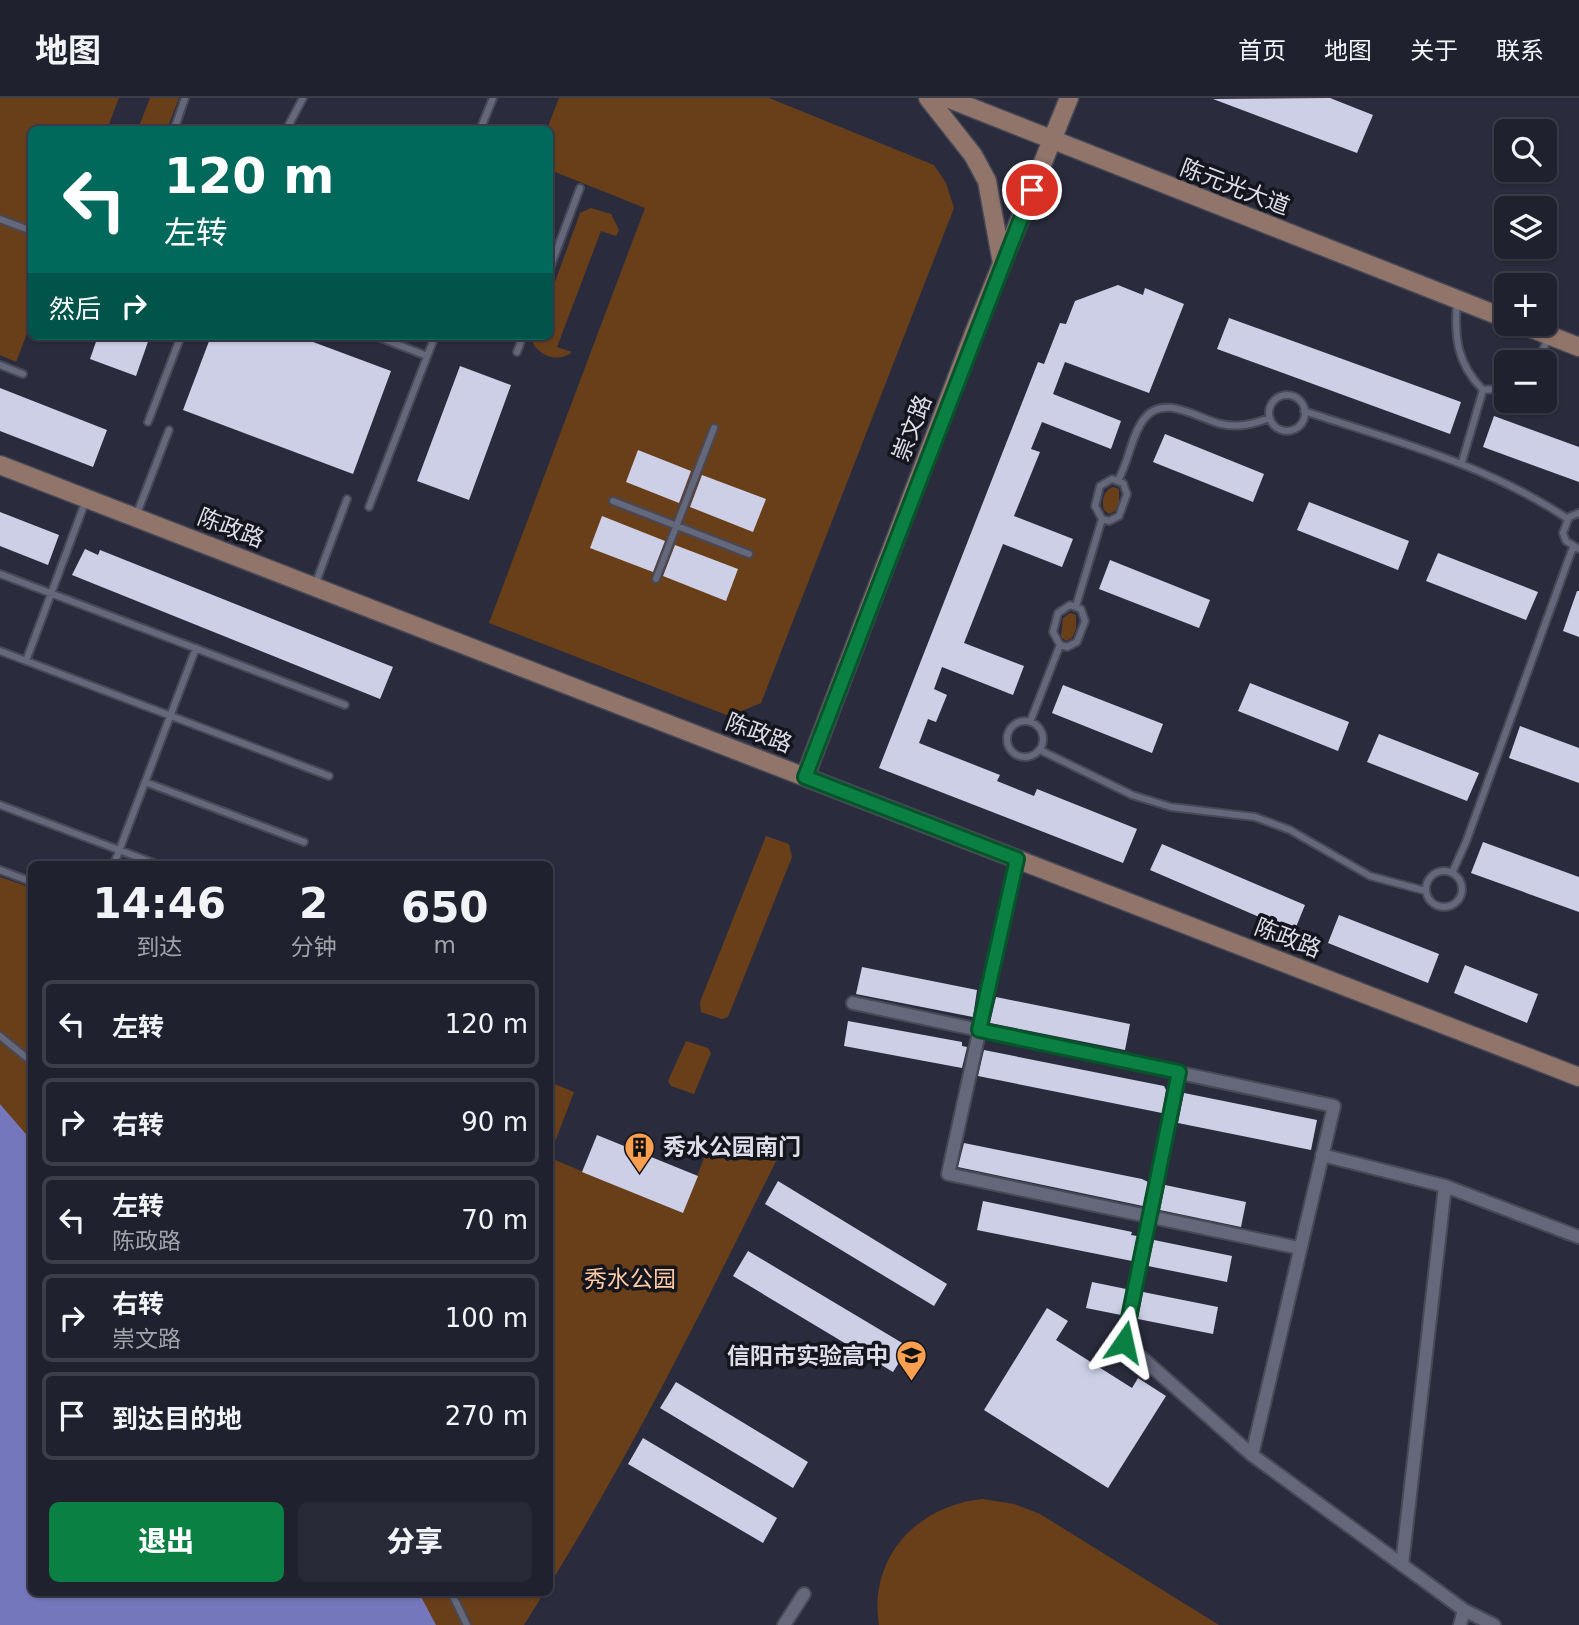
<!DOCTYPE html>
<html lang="zh">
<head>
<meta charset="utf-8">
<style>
	:root { --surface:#20212e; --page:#282936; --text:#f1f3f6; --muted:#a2a3aa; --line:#3d3e4a; --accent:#0b8043 }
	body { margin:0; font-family:"DejaVu Sans","Noto Sans SC",sans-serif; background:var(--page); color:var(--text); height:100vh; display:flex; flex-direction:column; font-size:26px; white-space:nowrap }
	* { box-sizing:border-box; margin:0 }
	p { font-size:23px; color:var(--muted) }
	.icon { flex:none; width:38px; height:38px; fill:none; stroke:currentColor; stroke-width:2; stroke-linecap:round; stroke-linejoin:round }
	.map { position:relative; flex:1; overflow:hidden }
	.drawer { position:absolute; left:28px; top:763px; width:525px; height:735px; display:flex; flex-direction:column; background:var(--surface); border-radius:10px; box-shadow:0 2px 5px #0004,0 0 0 2px var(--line) }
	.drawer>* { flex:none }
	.banner { position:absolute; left:28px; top:28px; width:525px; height:214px; border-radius:10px; box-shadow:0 2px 5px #0004,0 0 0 2px var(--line); background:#00695c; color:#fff; overflow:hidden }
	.controls { position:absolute; left:1494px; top:21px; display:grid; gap:14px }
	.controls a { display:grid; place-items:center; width:63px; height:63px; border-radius:10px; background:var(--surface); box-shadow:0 2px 5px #0004,0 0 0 2px var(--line); font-size:35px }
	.pin { position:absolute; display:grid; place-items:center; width:60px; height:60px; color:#fff; margin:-30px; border:4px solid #fff; border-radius:50%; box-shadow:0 2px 7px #0007 }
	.me { position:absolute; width:77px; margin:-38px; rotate:11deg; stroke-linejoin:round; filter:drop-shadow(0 0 5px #0008) }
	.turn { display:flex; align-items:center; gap:24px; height:147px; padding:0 21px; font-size:32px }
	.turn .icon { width:91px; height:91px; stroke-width:2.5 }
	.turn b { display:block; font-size:49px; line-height:60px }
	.then { display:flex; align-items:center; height:66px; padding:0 21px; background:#0003; gap:14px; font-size:26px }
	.eta { display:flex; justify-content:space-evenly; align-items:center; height:119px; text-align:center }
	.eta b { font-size:42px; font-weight:800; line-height:49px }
	.cta { display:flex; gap:14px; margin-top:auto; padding:14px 21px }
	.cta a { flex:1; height:80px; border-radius:10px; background:var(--accent); color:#fff; font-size:28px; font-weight:800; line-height:80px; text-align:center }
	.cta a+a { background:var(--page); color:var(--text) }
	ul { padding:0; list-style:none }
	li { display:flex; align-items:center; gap:21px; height:88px; margin:0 14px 10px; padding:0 7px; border:4px solid var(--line); border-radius:10px }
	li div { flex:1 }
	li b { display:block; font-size:26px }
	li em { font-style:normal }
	header { display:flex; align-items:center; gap:42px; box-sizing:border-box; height:98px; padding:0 35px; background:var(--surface); border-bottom:2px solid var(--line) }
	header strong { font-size:33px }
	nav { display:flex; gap:38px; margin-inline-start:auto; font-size:24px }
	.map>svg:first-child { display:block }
	.green { fill:#693f1a }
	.water { fill:#7577bc }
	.building { fill:#cdcfe7 }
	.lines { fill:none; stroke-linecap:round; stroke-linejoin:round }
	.lane-casing { stroke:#484957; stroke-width:10 }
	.street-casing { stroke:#484957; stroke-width:16 }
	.secondary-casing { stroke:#484957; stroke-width:21 }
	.lane { stroke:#65677b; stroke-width:6 }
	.street { stroke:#65677b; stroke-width:12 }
	.secondary { stroke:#91756a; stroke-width:18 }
	.route-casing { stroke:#07532c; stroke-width:18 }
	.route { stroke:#0b8043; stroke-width:12 }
	.labels { text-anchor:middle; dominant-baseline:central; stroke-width:7; stroke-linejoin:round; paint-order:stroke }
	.street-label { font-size:23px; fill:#dddeea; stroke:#14151d }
	.poi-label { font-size:23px; font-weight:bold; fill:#dddeea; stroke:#14151d; text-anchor:start }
	.park-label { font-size:23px; fill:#ffcaa1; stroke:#14151d }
</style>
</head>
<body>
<header>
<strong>地图</strong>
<nav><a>首页</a><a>地图</a><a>关于</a><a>联系</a></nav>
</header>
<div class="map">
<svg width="1579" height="1527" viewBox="0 0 1579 1527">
	<rect width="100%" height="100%" fill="#2a2c3d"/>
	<path class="green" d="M0,0H119L107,31L32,32L31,225L16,264L0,257Z
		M150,0H179L167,31H138Z
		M559,0H769L934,67L946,85L954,110L761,605L729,618L489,525L645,110L550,72L547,31Z
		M591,110L611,116L619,132L616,138L601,133L557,249L572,254C559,265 539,259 532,243L534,238H550V198L580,115Z
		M1113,389L1119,391V405L1115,413L1109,416L1104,412C1101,403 1104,392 1113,389Z
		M1070,515L1076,517V531L1072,540L1066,543L1061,539L1063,520Z
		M766,738L789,746L792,759L728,919L722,921L701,914L700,904Z
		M0,779L32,790V1494L544,1495L524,1527H0Z
		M686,943L708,950L711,955L694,996L671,988L668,983Z
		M550,984L574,994L550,1057Z
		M712,1039L776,1063C705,1207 634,1350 550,1486V1060L683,1115Z
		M983,1401L1014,1406L1040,1416L1219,1527H879C868,1459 918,1407 983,1401Z"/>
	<path class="water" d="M0,1006L31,1042L32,1494L419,1495L436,1527H0Z"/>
	<path class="building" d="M1330,0L1373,17L1357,55L1213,1Z
		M1118,187L1143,197L1145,190L1184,206L1149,295L1065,264L1053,296L1121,323L1111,351L1042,324L1031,351L1040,354L1014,418L1073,441L1062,469L1003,446L964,545L1024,568L1013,597L942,569L934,591L947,597L936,624L928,621L919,645L1000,677L997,683L1034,698L1037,691L1137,731L1123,765L879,670L1038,264L1044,266L1060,225L1066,226L1075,203Z
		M1229,220L1461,304L1450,336L1217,251Z
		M98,238H150L136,278L90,261Z
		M211,238H297L391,273L353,376L183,312Z
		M460,268L511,287L469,402L417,383Z
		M0,290L107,332L93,369L0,333Z
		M1494,318L1579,349V384L1483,349Z
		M1165,336L1264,376L1253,404L1153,364Z
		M638,352L691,373L679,405L626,384Z
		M702,377L766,401L753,434L690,409Z
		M1309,404L1409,443L1398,472L1297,432Z
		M0,414L59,437L48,467L0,448Z
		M602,418L665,443L653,474L590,450Z
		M675,447L738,471L726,503L663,478Z
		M85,451L98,457L100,452L393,569L380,601L72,477Z
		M1438,455L1538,494L1526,522L1426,483Z
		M1110,462L1210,502L1199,530L1099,491Z
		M1577,493H1579V539L1563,533Z
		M1250,585L1349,624L1338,653L1238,613Z
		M1063,587L1163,626L1152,655L1052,615Z
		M1520,628L1579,650V685L1509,660Z
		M1379,636L1479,675L1467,703L1367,664Z
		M1483,744L1579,779V814L1471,775Z
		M1162,746L1305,807L1294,834L1150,772Z
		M1339,817L1439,856L1428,885L1328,845Z
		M1465,867L1538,896L1527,925L1454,895Z
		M862,869L977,892L973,919L856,896Z
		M996,899L1130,926L1125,952L990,925Z
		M848,923L962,944V948L967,949L962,970L844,948Z
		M984,952L1164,988L1166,992L1162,1015L978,978Z
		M1184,995L1317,1022L1311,1052L1178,1025Z
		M597,1037L698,1078L683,1115L582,1074Z
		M964,1045L1142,1081L1148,1084L1143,1108L958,1069Z
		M778,1083L947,1186L934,1208L765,1106Z
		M1165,1087L1246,1104L1241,1129L1160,1112Z
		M983,1103L1132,1134L1131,1137L1137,1138L1132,1163L977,1132Z
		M1154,1142L1232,1158L1227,1184L1148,1168Z
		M748,1153L909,1249L893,1274L733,1178Z
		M1092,1184L1126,1191L1121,1217L1086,1210Z
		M1143,1194L1218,1209L1213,1236L1138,1221Z
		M1047,1210L1068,1223L1056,1242L1132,1290L1138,1280L1166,1298L1108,1390L984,1312Z
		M676,1284L808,1364L793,1390L660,1310Z
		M643,1340L777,1420L763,1445L628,1366Z"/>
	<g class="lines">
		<defs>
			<path id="lane" d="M174,32L185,0
				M286,32L303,0
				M480,32L493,0
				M0,121L32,133
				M550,170L580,90
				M1457,203C1454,239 1457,266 1483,292L1507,290
				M376,238L427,258
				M517,254L523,238
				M1538,264L1548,240
				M0,267L23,276
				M1269 315a18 18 0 1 1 36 0a18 18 0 1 1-36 0Z
				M1304,313C1395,343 1488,367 1568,421
				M148,324L181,238
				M1462,364L1483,292
				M1112,381L1123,385L1127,396L1119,418L1109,423L1102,421L1095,408L1100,388Z
				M1118,382C1129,364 1131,337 1144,321C1163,295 1199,321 1221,326C1239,330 1253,326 1270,320
				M613,403L749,456
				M369,409L435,238
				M1579,415L1569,419L1563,435L1566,443L1579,451
				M136,418L169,332
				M0,476L345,607
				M656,481L714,330
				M315,487L347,401
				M1070,507L1081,511L1085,523L1077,544L1067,549L1060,547L1053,534L1058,515Z
				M1076,508L1102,421
				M0,553L329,678
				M26,563L86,402
				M1007 641a18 18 0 1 1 36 0a18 18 0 1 1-36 0Z
				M1030,624L1060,547
				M1040,652L1132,697L1171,709L1255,719L1290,732L1370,778L1426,793
				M145,684L304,744
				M0,707L156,766
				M114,766L196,550
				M0,772L32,784
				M1426 791a18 18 0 1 1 36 0a18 18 0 1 1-36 0Z
				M1452,775L1466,744L1573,449
				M0,938L32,964
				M451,1494L467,1527"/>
			<path id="street" d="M1017,761L948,1076L1299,1150
				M853,905L1334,1008L1252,1357
				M1179,974L1124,1244L1252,1357L1464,1512L1460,1527
				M1322,1057L1445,1088L1579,1139
				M1402,1467L1445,1088
				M1464,1512L1494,1527
				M784,1527L804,1496"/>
			<path id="secondary" d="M928,0L973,57L987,83L1002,165
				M947,0L1507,221
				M1520,226L1579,249
				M0,367L1579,979
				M805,679L974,235L1069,0"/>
		</defs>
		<use href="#lane" class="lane-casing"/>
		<use href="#street" class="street-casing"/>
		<use href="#secondary" class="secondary-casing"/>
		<use href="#lane" class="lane"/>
		<use href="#street" class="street"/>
		<use href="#secondary" class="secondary"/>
	</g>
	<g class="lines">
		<defs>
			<path id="route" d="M1032,92L805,679L1017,761L979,932L1179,974L1124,1244"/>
		</defs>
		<use href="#route" class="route-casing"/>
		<use href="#route" class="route"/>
	</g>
	<defs>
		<symbol id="building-pin" viewBox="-11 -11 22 30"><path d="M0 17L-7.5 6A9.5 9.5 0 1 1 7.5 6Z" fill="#fa9f4f" stroke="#14151d"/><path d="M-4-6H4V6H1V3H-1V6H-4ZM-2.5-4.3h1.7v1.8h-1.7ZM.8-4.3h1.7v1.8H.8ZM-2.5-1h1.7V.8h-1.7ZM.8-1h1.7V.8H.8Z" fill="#111"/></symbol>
		<symbol id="school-pin" viewBox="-11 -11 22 30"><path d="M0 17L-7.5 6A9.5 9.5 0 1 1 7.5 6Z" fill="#fa9f4f" stroke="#14151d"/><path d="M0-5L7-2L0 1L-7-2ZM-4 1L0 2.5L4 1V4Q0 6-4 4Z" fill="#111"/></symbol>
	</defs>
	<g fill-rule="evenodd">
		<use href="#building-pin" x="622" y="1032" width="35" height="47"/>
		<use href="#school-pin" x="894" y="1240" width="35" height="47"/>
	</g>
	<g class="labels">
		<g class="street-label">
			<text transform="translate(1235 89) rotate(21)">陈元光大道</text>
			<text transform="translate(912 330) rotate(-69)">崇文路</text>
			<text transform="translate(231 430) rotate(21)">陈政路</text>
			<text transform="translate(759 635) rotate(21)">陈政路</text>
			<text transform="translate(1288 840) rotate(21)">陈政路</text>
		</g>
		<g class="poi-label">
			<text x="663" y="1049">秀水公园南门</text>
			<text x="888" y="1258" text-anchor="end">信阳市实验高中</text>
		</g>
		<g class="park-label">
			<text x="630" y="1181">秀水公园</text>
		</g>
	</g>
</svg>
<div class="controls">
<a><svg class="icon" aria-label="search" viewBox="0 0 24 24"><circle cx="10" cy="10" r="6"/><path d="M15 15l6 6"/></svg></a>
<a><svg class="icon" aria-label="layers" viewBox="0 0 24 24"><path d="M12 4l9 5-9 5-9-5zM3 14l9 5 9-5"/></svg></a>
<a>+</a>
<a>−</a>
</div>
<div class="pin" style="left:1032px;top:92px;background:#d93025"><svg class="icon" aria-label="arrive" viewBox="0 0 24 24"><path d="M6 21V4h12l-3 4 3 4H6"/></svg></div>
<svg class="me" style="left:1124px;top:1244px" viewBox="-20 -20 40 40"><path d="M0-17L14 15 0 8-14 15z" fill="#0b8043" stroke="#fff" stroke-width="4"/></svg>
<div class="banner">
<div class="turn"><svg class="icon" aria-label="left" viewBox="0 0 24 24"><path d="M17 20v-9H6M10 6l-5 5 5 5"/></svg><div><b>120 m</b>左转</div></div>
<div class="then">然后<svg class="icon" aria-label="right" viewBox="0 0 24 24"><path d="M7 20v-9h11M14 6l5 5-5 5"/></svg></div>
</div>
<section class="drawer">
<div class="eta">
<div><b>14:46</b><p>到达</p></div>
<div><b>2</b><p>分钟</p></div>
<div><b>650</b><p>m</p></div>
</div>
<ul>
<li><svg class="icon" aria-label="left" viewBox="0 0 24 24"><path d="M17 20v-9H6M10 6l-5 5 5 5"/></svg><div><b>左转</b></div><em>120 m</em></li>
<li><svg class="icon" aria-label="right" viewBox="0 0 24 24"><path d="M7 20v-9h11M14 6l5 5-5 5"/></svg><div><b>右转</b></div><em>90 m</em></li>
<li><svg class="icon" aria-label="left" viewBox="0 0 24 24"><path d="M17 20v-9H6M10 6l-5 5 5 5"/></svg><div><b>左转</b><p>陈政路</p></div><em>70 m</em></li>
<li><svg class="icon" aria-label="right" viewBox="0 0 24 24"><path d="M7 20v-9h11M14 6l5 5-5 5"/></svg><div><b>右转</b><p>崇文路</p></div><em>100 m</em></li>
<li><svg class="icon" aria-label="arrive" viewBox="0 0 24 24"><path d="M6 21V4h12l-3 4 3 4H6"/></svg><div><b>到达目的地</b></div><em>270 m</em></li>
</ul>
<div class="cta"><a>退出</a><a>分享</a></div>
</section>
</div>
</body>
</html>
